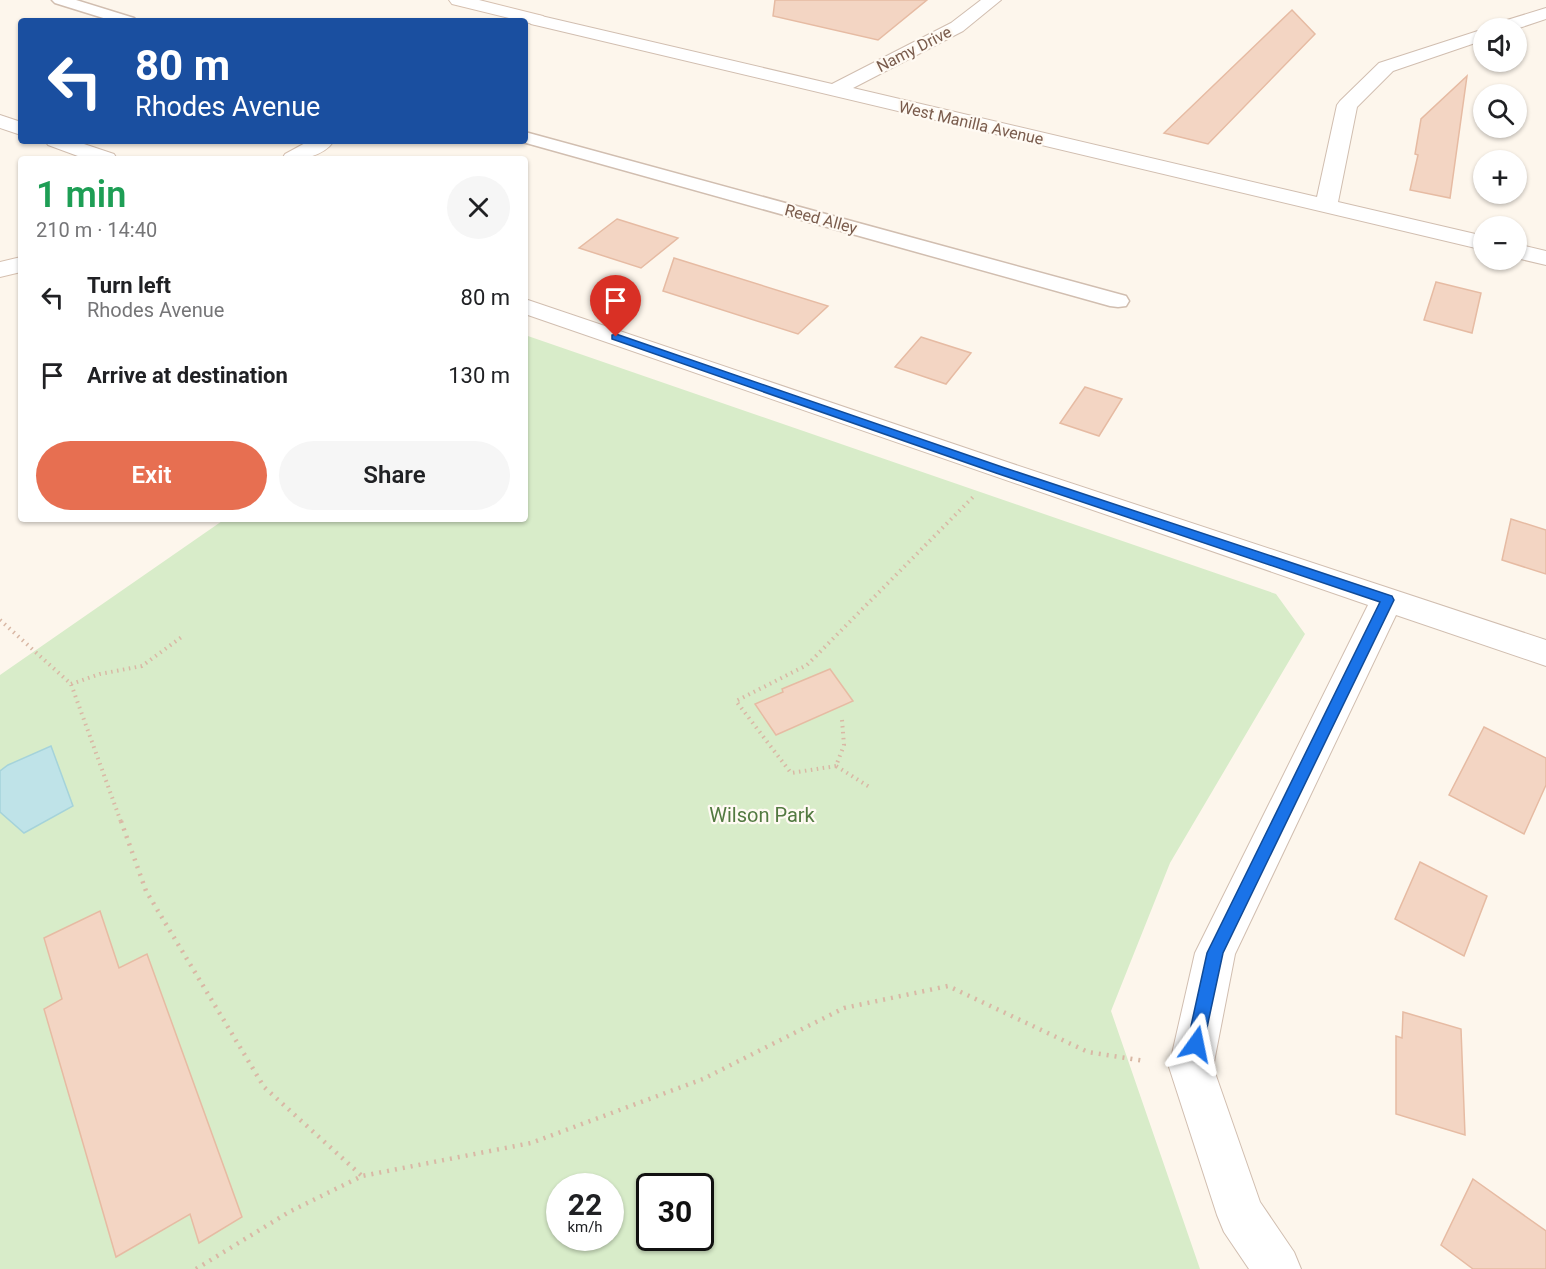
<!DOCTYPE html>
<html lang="en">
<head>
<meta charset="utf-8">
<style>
	:root { --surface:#fff; --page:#f6f6f6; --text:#202124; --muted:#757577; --accent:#e76f51 }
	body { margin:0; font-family:Roboto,sans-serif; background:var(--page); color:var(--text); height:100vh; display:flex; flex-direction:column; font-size:22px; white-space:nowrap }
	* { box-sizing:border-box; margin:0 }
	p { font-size:20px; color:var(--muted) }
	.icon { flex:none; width:33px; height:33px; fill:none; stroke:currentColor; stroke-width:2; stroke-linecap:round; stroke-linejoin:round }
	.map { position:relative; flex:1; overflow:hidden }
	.panel { position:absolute; left:18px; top:156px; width:510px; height:366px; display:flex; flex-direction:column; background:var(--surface); border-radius:6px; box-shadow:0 2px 4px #0004 }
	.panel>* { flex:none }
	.guide { position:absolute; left:18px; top:18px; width:510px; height:126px; border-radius:6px; box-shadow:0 2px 4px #0004; background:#1a4fa0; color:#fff; overflow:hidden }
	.controls { position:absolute; left:1473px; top:18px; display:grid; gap:12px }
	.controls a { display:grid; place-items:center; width:54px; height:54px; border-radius:50%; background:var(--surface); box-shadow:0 2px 4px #0004; font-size:30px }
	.speed { position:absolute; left:546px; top:1173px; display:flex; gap:12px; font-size:30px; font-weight:700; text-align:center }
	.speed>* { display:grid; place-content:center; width:78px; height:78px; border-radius:50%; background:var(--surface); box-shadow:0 2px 4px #0004; line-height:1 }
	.speed small { font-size:15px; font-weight:400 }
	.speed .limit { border:3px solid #111; border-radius:9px; background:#fff; color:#111 }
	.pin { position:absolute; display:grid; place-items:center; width:51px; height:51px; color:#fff; margin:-62px -26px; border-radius:50% 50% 50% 0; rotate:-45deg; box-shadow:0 0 6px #0007 }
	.pin .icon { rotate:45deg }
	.me { position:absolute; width:66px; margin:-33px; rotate:12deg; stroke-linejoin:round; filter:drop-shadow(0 0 4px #0008) }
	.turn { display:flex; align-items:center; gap:21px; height:126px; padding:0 18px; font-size:27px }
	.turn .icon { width:78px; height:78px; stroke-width:2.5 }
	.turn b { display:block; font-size:42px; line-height:51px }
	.round { display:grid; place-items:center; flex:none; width:63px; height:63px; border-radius:32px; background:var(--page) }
	.overview { display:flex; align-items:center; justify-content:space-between; height:102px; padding:0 18px }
	h1 { font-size:36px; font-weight:600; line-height:45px; color:#1e9e55 }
	.action { display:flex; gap:12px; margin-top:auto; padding:12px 18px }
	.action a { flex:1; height:69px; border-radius:36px; background:var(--accent); color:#fff; font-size:24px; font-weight:600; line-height:69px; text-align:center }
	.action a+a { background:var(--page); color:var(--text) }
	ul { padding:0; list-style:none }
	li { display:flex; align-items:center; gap:18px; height:78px; padding:0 18px }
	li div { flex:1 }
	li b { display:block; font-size:22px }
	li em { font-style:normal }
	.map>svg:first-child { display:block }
	.green { fill:#d8ecc9; fill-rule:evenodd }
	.water { fill:#bfe3e8; stroke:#a5d3da; stroke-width:1.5 }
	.building { fill:#f3d5c3; stroke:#e6bba3; stroke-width:1.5 }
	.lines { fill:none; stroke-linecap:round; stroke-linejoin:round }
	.lane-casing { stroke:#d1beb0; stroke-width:3 }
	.street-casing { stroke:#d1beb0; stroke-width:2 }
	.secondary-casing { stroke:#d6c0b0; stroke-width:2 }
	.path-far1 { stroke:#d9b8a5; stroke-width:4; stroke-dasharray:1.5 4.5; stroke-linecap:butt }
	.path { stroke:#d9b8a5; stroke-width:4.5; stroke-dasharray:2 6; stroke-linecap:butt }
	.lane { fill:#fff; fill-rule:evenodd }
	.street { fill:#fff; fill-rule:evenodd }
	.secondary { fill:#fff; fill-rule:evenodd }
	.route { fill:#1a73e8; stroke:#114b97; stroke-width:1.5 }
	.labels { text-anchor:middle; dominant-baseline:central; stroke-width:4.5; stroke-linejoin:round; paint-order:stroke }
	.far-street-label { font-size:16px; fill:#7a5c4d; stroke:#fffaf3 }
	.park-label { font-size:20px; fill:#537a41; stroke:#fffaf3 }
</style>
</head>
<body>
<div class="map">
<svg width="1546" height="1269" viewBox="0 0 1546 1269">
	<rect width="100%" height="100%" fill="#fdf6ec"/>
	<path class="green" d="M525,335L1276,594L1305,634L1170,863L1111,1011L1200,1269H0V675L225,519H525ZM560,1186H610V1238H560ZM650,1186H700V1238H650Z"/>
	<path class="water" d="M51,746L73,806L24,833L0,812V771L8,765Z"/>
	<path class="building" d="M775,0H927L878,40L773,16Z
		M1292,10L1315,34L1208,144L1164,133Z
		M1467,76L1450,198L1410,190L1418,155L1415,154L1421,119Z
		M617,219L678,238L641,268L579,248Z
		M674,258L828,306L798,334L663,291Z
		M1436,282L1481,293L1472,333L1424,320Z
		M921,337L971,353L946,384L895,367Z
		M1085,387L1122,399L1099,436L1060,423Z
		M1511,519L1546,530V574L1502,560Z
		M830,669L853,701L776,735L755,704L783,692L782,689Z
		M1484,727L1546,758V785L1524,834L1449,795Z
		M1420,862L1487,896L1464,956L1395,919Z
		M100,911L119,968L147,954L242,1217L199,1243L190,1214L116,1257L44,1009L62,999L44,938Z
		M1403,1012L1461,1029L1465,1135L1396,1114V1036L1402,1038Z
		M1473,1179L1546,1231V1269H1473L1441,1245Z"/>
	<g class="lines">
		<defs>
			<path id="lane" d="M52,0H76L134,18L137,21H113L55,3Z
				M525,132L1126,296L1129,301L1126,306L1118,307L1110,306L519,141H525Z"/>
			<path id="street" d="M981,0H1001L963,31L853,88L1317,197L1337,105L1340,101L1379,63L1484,29V40L1393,71L1357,107L1338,202L1484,236V250L531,24L528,20L531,16L537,15L832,84L951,23Z
				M1546,8V19L1516,29L1491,28L1494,24Z
				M0,115L21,122V135L0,128Z
				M45,141H75L114,154L117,159H86L48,145Z
				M1516,244L1546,251V265L1516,258Z
				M525,299L1010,463L1546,640V666L1396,615L1235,954L1213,1067L1260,1202L1294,1252L1301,1269H1249L1224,1232L1217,1215L1169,1067L1195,953L1368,605L525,314Z"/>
			<path id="secondary" d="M449,0H479L543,16L546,20L543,24L537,25L452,4Z
				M309,141H334C322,158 301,159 282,159L285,154Z
				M21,257V272L0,277V262Z"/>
		</defs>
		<use href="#lane" class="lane-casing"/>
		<use href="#street" class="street-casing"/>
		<use href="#secondary" class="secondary-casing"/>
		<path class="path-far1" d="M0,620L71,684L121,822
			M71,684L100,674L142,666L183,636
			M842,720L844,745L836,766L871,788
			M836,766L791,773L736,701L807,665L974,496"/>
		<path class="path" d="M121,821L146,891L264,1087L362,1176
			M196,1269L289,1212L362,1176L531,1143L703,1079L844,1008L948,986L1088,1052L1145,1061"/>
		<use href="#lane" class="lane"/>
		<use href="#street" class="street"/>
		<use href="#secondary" class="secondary"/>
	</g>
	<path class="route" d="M616,334L1005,468L1392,596L1394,600L1223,953L1202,1051L1196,1053L1189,1051L1187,1044L1207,953L1380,602L996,473L612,339V335Z"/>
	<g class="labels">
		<g class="far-street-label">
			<text transform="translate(914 49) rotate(-27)">Namy Drive</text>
			<text transform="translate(971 123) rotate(13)">West Manilla Avenue</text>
			<text transform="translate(821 219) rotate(15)">Reed Alley</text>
		</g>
		<g class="park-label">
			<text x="762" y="815">Wilson Park</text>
		</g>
	</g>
</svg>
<div class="controls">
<a><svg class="icon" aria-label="sound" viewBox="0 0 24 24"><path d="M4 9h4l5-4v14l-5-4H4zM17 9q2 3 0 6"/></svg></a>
<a><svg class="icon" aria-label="search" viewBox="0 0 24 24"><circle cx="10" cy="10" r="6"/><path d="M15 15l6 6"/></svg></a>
<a>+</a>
<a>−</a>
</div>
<div class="speed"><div>22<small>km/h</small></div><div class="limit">30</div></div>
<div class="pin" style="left:616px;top:337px;background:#d93025"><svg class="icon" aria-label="arrive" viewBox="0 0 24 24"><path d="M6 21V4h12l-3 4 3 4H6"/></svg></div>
<svg class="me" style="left:1196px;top:1044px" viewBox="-20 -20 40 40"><path d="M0-17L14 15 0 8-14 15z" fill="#1a73e8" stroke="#fff" stroke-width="4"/></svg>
<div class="guide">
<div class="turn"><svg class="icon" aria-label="left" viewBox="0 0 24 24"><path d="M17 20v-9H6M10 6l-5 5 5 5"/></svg><div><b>80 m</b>Rhodes Avenue</div></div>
</div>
<section class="panel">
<div class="overview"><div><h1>1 min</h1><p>210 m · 14:40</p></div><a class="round"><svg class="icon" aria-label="close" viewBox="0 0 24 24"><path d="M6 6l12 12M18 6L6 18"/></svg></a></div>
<ul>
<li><svg class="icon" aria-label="left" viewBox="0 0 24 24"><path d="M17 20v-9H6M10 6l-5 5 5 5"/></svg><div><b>Turn left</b><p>Rhodes Avenue</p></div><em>80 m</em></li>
<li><svg class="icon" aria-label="arrive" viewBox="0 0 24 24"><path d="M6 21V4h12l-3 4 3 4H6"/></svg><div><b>Arrive at destination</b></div><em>130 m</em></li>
</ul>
<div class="action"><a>Exit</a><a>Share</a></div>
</section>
</div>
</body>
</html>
